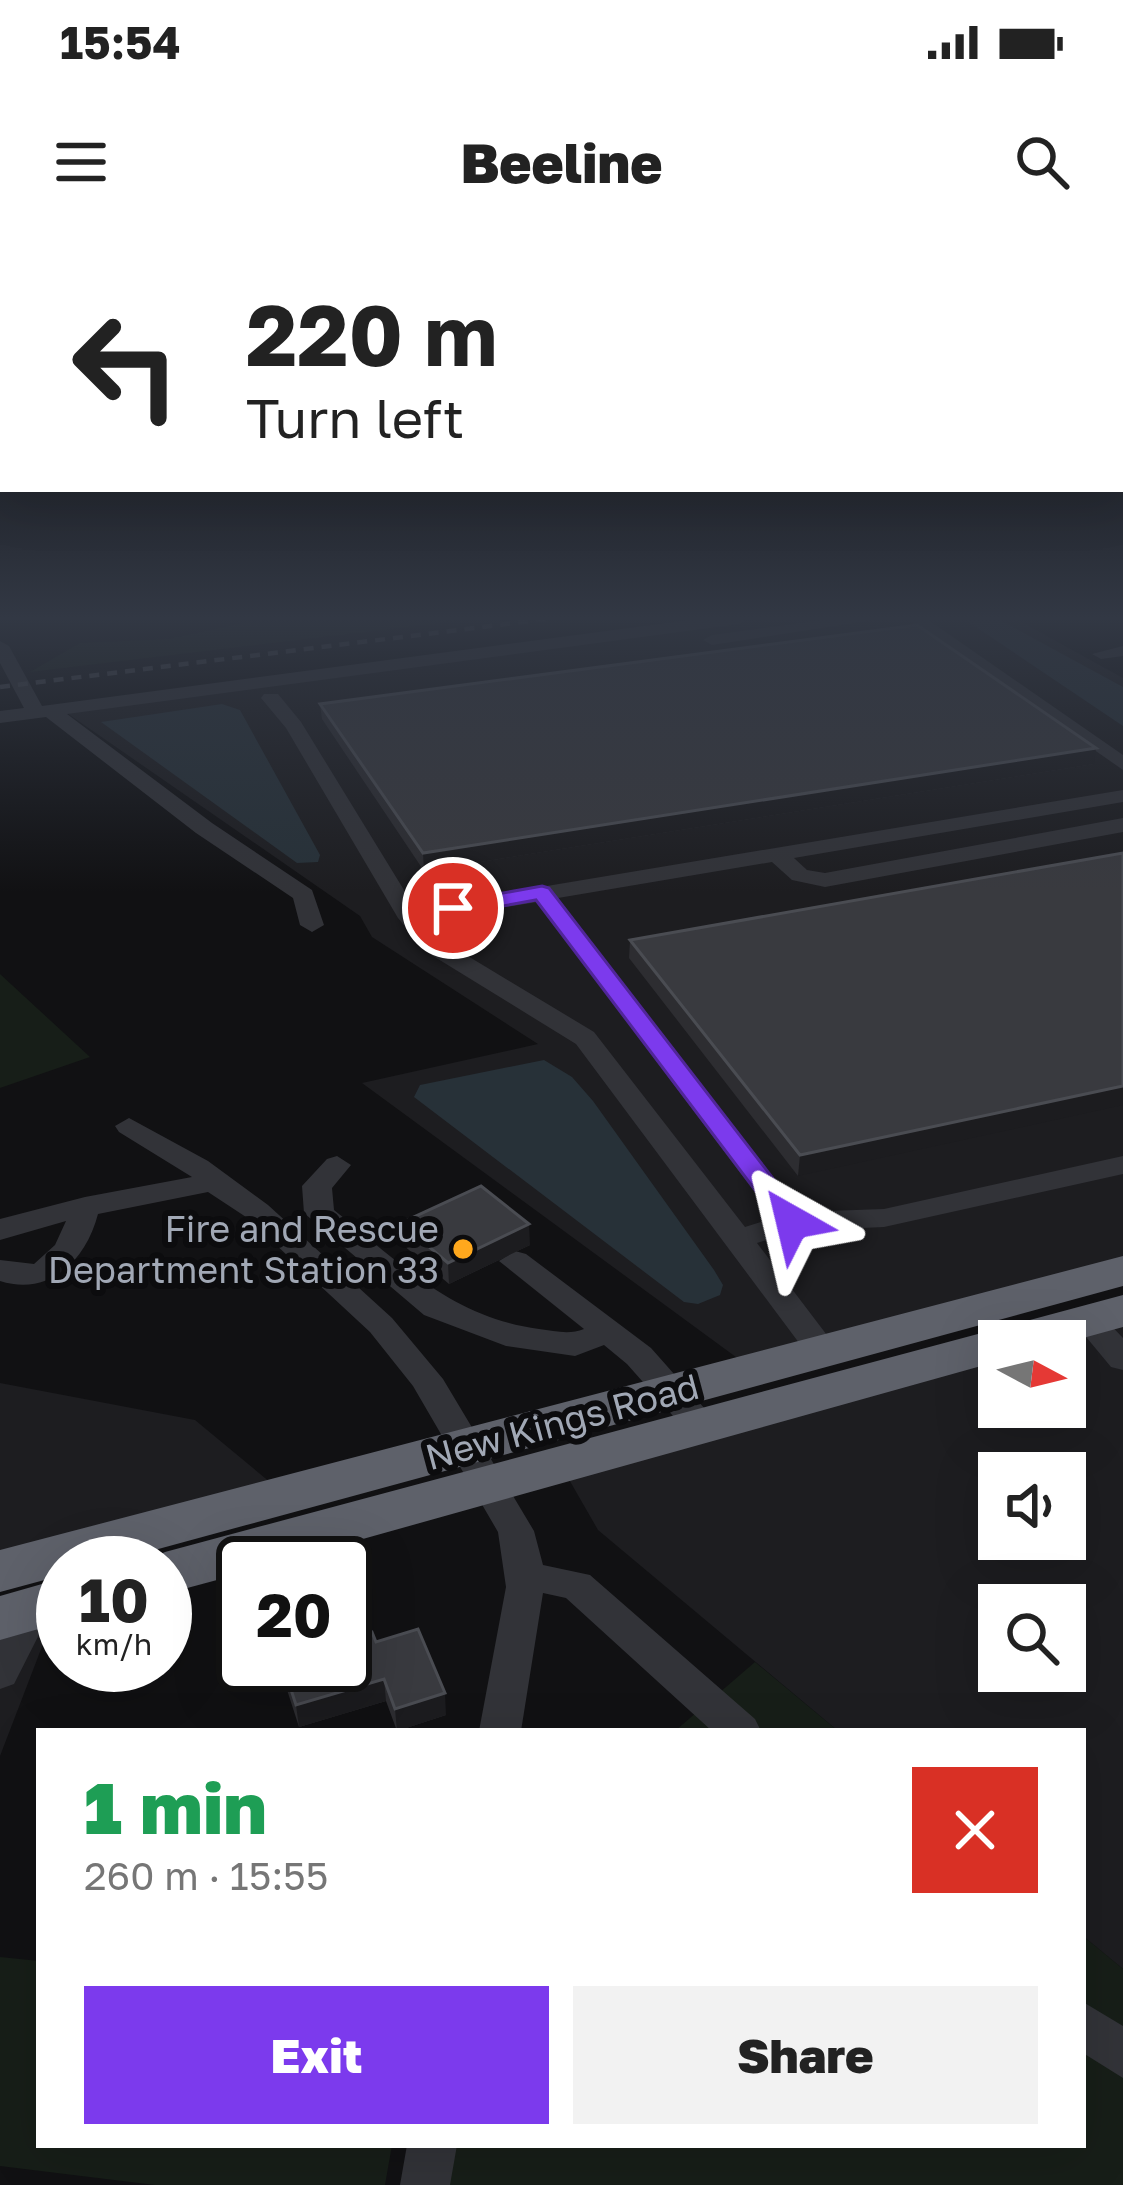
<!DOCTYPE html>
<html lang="en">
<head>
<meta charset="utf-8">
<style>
	:root { --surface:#fff; --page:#f2f2f2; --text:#222; --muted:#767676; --accent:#7c3aed }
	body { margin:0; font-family:"Golos Text",sans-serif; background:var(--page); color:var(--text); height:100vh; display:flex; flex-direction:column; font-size:45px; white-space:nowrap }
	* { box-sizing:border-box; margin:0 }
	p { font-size:39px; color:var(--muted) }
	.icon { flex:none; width:66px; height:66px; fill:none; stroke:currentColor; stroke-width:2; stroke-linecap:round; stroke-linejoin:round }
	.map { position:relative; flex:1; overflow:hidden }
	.drawer { position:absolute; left:36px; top:1488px; width:1050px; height:420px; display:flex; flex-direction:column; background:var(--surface); border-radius:0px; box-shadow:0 12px 48px #0002 }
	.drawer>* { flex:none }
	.guide { position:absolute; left:0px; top:0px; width:1125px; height:252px; box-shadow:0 12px 48px #0002; background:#fff; color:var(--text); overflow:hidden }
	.needle { width:78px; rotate:97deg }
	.fabs { position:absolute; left:978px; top:1080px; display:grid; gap:24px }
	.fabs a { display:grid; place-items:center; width:108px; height:108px; border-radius:0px; background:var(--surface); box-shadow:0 12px 48px #0002; font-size:60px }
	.speed { position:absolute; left:36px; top:1296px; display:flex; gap:24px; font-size:60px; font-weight:700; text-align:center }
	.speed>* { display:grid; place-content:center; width:156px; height:156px; border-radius:50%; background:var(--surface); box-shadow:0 12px 48px #0002; line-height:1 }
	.speed small { font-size:30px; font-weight:400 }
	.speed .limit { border:6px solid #111; border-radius:18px; background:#fff; color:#111 }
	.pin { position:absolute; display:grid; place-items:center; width:102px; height:102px; color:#fff; margin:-51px; border:6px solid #fff; border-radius:50%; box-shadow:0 3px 12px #0007 }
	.me { position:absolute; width:132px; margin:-66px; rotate:323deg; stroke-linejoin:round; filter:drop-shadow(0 0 9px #0008) }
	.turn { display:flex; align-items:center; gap:42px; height:252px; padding:0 48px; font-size:54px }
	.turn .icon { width:156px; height:156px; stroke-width:2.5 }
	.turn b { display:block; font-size:84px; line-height:102px }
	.round { display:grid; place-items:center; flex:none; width:126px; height:126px; border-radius:0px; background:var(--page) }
	.headline { display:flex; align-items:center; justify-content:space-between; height:204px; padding:0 48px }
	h1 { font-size:72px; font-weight:800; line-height:90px; color:#1e9e55 }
	.button { display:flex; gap:24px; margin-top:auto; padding:24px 48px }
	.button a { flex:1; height:138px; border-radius:0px; background:var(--accent); color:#fff; font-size:48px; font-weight:800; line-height:138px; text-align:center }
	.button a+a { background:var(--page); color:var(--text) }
	.status { display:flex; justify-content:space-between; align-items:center; height:84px; padding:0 60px; background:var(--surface); direction:ltr }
	.status svg { height:33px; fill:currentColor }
	header { display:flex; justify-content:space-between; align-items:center; height:156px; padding:0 48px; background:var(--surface); font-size:54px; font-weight:800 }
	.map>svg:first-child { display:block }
	.built { fill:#1d1d20; fill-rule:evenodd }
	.green { fill:#171e18 }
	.water { fill:#273138 }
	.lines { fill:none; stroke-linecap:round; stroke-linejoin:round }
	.minor { fill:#323338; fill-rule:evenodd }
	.highway { fill:#5e616a; fill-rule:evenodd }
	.rail { stroke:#45474d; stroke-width:4.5; stroke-dasharray:10 8; stroke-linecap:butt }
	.wall { fill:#2d2d31 }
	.shaded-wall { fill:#1c1c1f }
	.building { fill:#393a3f; stroke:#4a4c52; stroke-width:3 }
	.route { fill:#7c3aed; stroke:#51269a; stroke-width:3 }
	.poi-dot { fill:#ffa81d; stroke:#0c0c0e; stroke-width:4.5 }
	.labels { text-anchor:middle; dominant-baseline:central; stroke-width:12; stroke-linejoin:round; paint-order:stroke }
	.poi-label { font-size:36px; fill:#a1a8b5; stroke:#0c0c0e; text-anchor:end }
	.street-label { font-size:36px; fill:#a1a8b5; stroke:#0c0c0e }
</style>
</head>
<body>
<div class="status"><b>15:54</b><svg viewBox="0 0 49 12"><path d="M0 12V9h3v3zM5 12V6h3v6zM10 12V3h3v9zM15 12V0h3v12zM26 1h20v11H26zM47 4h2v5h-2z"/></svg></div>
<header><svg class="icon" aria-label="menu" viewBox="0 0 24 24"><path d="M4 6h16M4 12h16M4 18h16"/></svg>Beeline<svg class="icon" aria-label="search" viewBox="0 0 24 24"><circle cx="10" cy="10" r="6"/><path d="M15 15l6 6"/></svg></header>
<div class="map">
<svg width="1123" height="1945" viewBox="0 0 1123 1945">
	<rect width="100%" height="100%" fill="#111113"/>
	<path class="built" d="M760,379H1016L1123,438V1019L740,1120L362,843L538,804L372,697L360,676L64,471Z
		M1123,1083V1729L1083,1696V1491H838L598,1290L567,1236L999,1117V1167H1065V1101ZM999,1233H1065V1299H999ZM999,1365H1065V1431H999Z
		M0,1143L195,1180L271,1243L0,1314Z
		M53,1378L0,1516V1393Z"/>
	<path class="green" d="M262,379H474L30,432L80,403L169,399Z
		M0,734L90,817L0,848Z
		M755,1422L838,1491H675Z
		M1083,1696L1123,1729V1945H444L450,1905H1083Z
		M0,1717L39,1721V1905H392L385,1945H155L0,1926Z"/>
	<path class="water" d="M964,379H998L1123,447V486Z
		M222,464L240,470L320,615L318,622L297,623L101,482Z
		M544,820L572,837L593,861L714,1030L723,1045L720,1055L698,1064L684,1062L414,857L420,845Z"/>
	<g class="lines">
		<path class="minor" d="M697,379H747L739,384L67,474L212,583L312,650L324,685L312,692L300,685L293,658L196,593L46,477L0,483V471L24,468L0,423V401L9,406L42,466Z
			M830,379H880L712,405L703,400L712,395Z
			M907,379H927L1123,515V530Z
			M1123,406V416L1101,419L1092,414Z
			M264,454H278L301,482L415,668L1123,550V562L794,618L807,630L825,633L1123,578V592L825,647L792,640L772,622L558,658L800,972L884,969L1123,916V934L884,987L795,991L757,1003L839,1111L835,1119H811L576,804L425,711L398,678L286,488L261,458ZM537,662L774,978L745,987L594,792L443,701L425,680Z
			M129,878L208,921L268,965L392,1078L443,1139L534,1291L543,1325L590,1335L755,1479L761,1491H712L566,1358L543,1353L521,1491H479L506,1347L498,1292L413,1146L370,1092L246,977L208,952L98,974C86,1020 50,1057 0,1041V1020L34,1024L55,1005L66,981L0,1000V979L85,957L192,937L119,892L115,886Z
			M337,916L351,925L332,948L334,970C400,1023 451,1077 539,1089C555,1091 569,1095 584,1089L499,1021L515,1011L526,1014L651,1108L713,1178L718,1186L713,1194H689L627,1124L604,1105L575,1116L506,1106L424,1075L304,973L302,946L327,919Z
			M1088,1070L1099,1073L1123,1098V1130L1111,1127L1072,1080L1077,1073Z
			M33,1354L47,1359L52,1369L14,1444L0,1449V1395L19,1359Z
			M1083,1762L1123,1786V1838L1083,1813Z
			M407,1905H457L450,1945H400Z"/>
		<path class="highway" d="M1123,1016V1046L107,1323H63V1335L0,1352V1310Z
			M1123,1055V1087L1065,1103L999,1101V1121L277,1323H243V1333L165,1354V1323H142L165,1312Z
			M63,1338V1382L0,1400V1356Z"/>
		<path class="rail" d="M0,447L547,379"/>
	</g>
	<path class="wall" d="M320,464L1094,524L424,631L322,479Z
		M1123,613L798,936L629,718L630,700Z
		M401,983L530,1005L449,1044L402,1004Z
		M376,1402L446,1475L397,1491L386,1461L299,1487L279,1425H345Z"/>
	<path class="shaded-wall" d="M1096,508L1094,524L424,631L423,613Z
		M1123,846V865L798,936L800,915Z
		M529,984L530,1005L449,1044L448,1023Z
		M384,1439L386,1461L299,1487L296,1465Z
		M445,1453L446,1475L397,1491L395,1469Z"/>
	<path class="building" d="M917,385L1096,508L423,613L320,464Z
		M1123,613V846L800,915L630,700Z
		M481,946L529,984L448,1023L401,983Z
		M418,1389L445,1453L395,1469L384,1439L296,1465L283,1425H345V1400L372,1392L376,1402Z"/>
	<linearGradient id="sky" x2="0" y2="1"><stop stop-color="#09090a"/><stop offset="0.58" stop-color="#323844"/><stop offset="1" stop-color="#323844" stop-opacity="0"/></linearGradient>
	<rect width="1123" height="652" fill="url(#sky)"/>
	<path class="route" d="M542,646L549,648L802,976L806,982L802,987H783L536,660L453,675L443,668L453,662Z"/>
	<circle class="poi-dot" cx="463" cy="1009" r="12"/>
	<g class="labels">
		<g class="poi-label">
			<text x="439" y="988">Fire and Rescue<tspan x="439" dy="41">Department Station 33</tspan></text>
		</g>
		<g class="street-label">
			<text transform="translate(562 1181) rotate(-15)">New Kings Road</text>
		</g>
	</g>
</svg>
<div class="fabs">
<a><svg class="needle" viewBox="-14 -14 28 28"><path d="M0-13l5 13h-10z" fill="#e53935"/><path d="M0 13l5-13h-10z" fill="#767676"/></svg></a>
<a><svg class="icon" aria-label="sound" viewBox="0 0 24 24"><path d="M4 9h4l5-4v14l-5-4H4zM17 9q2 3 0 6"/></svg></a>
<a><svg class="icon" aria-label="search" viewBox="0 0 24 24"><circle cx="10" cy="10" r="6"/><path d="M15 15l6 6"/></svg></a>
</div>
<div class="speed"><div>10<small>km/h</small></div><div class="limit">20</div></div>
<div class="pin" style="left:453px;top:668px;background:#d93025"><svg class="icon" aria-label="arrive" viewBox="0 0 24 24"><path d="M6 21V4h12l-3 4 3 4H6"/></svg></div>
<svg class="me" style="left:792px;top:982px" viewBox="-20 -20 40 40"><path d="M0-17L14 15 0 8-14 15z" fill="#7c3aed" stroke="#fff" stroke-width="4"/></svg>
<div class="guide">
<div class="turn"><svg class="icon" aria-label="left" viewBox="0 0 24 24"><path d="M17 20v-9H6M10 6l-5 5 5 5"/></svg><div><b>220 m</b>Turn left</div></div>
</div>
<section class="drawer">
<div class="headline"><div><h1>1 min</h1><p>260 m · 15:55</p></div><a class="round" style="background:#d93025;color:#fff"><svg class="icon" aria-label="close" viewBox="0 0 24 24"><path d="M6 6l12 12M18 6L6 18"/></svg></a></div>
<div class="button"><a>Exit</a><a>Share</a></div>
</section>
</div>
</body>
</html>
